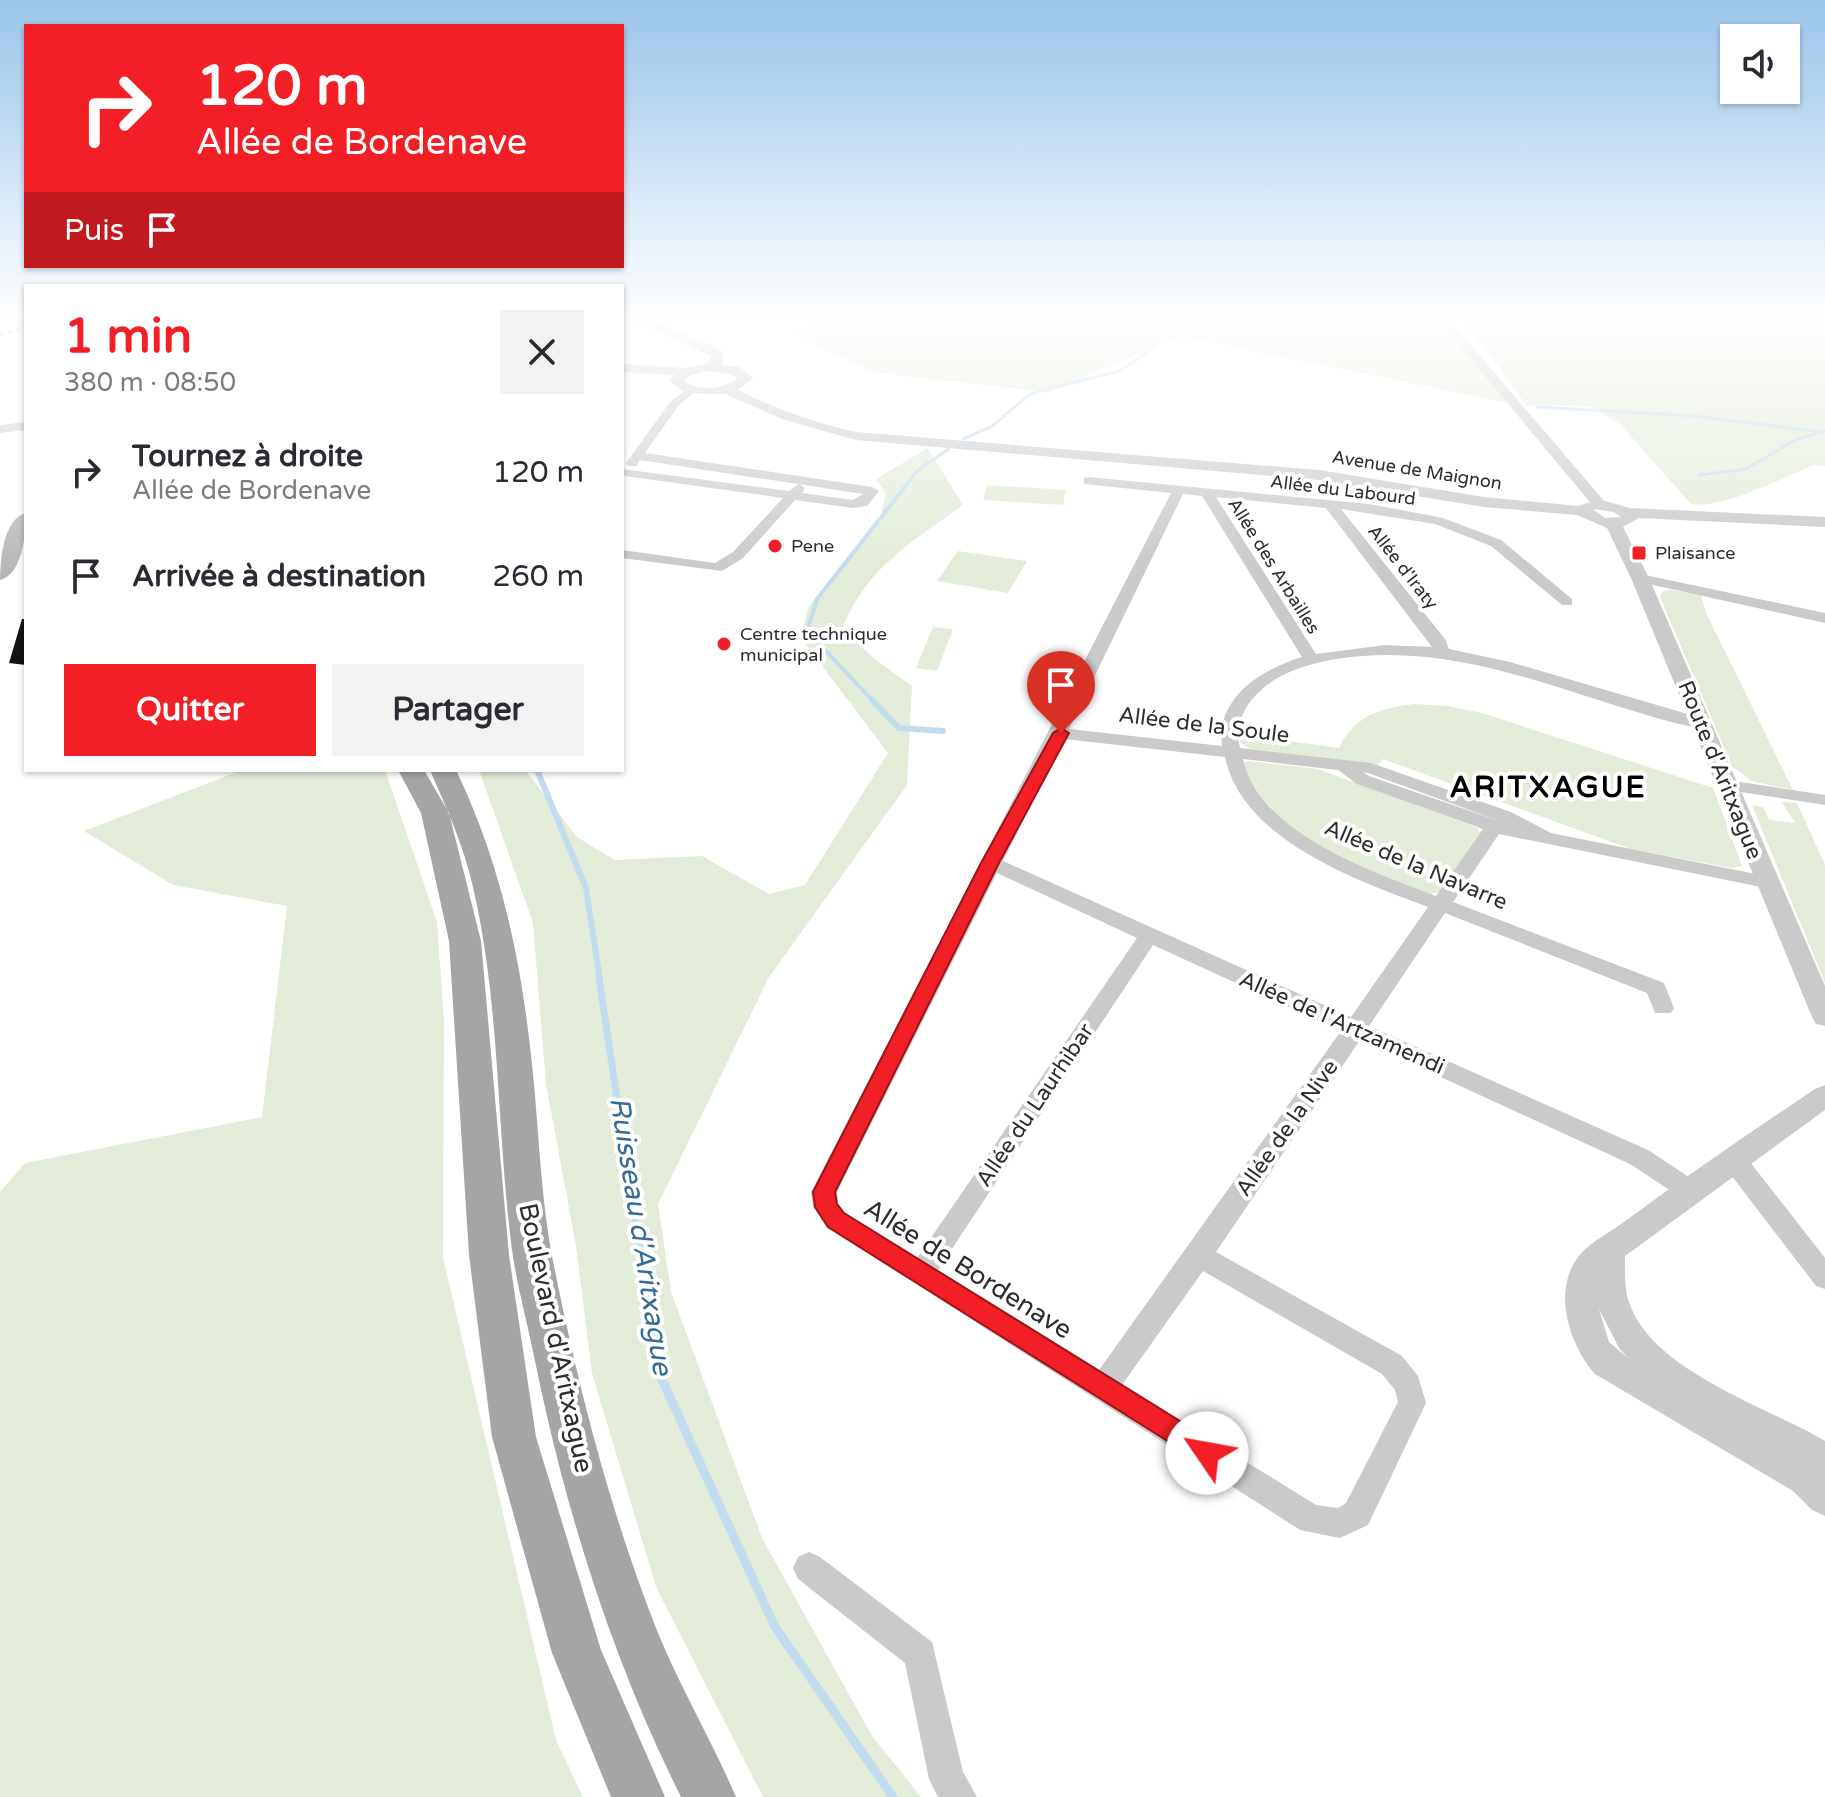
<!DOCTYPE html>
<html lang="fr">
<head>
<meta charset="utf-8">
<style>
	:root { --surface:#fff; --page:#f2f2f3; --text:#2b2b33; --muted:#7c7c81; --accent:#f31f27 }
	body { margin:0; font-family:"Varela Round",sans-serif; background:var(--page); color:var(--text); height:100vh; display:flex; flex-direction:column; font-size:30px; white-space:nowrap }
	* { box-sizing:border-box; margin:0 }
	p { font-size:26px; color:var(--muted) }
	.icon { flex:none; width:44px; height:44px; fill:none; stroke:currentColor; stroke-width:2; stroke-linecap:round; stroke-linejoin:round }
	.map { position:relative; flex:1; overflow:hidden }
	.drawer { position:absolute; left:24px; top:284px; width:600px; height:488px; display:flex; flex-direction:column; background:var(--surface); border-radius:0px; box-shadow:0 2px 6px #0004 }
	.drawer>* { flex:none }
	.banner { position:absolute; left:24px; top:24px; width:600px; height:244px; border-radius:0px; box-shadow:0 2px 6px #0004; background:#f31f27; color:#fff; overflow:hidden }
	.fabs { position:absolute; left:1720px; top:24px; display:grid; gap:16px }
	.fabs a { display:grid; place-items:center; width:80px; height:80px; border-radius:0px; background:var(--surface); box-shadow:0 2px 6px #0004; font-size:40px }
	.pin { position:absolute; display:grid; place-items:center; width:68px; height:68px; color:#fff; margin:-82px -34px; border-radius:50% 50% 50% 0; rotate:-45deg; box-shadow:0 0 8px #0007 }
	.pin .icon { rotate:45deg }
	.me { position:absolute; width:88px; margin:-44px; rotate:303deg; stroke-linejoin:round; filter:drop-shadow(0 0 6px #0008) }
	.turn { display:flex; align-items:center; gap:28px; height:168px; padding:0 40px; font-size:36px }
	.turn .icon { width:104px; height:104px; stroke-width:2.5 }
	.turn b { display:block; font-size:56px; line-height:68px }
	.then { display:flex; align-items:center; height:76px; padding:0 40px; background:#0003; gap:16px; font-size:30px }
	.round { display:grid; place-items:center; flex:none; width:84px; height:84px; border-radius:0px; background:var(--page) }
	.summary { display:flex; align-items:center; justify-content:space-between; height:136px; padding:0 40px }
	h1 { font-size:48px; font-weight:700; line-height:60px; color:var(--accent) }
	.primary-button { display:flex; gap:16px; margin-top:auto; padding:16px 40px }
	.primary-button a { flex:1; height:92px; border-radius:0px; background:var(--accent); color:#fff; font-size:32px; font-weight:700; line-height:92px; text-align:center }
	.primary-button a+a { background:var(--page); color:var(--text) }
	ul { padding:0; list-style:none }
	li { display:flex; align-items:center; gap:24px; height:104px; padding:0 40px }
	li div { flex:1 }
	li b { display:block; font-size:30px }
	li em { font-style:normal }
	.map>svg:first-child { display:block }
	.green { fill:#e2ecd8 }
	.water { fill:#c3dbee }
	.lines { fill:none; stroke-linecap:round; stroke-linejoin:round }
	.stream-far4 { stroke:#c3dbee; stroke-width:3 }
	.stream-far3 { stroke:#c3dbee; stroke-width:4 }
	.stream-far2 { stroke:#c3dbee; stroke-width:6 }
	.stream-far1 { stroke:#c3dbee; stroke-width:7 }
	.stream { stroke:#c3dbee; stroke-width:9 }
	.building { fill:#141414 }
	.minor { fill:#cacaca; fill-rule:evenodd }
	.tertiary { fill:#cacaca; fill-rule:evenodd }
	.secondary { fill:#b7b7b7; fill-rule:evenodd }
	.primary { fill:#a5a5a5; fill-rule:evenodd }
	.rail { stroke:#828282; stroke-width:3; stroke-dasharray:5 3; stroke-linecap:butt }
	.route { fill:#f31f27; stroke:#9e1419; stroke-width:2 }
	.poi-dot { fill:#f31f27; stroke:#fff; stroke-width:3 }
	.labels { text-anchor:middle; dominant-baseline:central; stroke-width:8; stroke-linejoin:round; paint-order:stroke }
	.far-street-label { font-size:18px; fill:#2d2d2d; stroke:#fff }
	.far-poi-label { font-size:18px; fill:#2d2d2d; stroke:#fff; text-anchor:start }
	.street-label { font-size:22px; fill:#2d2d2d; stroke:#fff }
	.near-street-label { font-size:26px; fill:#2d2d2d; stroke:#fff }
	.near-water-label { font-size:28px; font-style:italic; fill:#356c95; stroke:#fff }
	.district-label { font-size:30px; font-weight:bold; letter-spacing:2px; fill:#000; stroke:#fff }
</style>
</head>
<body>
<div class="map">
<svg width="1825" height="1797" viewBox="0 0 1825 1797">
	<rect width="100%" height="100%" fill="#fff"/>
	<path class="green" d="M841,316H1435L1508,403L1181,336L1048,392L875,373L792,333Z
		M1455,316H1825V466L1814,465C1783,477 1724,509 1691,504L1620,424L1590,406L1526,405L1498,365Z
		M928,448L963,505C912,542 867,567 843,627L873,658L912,686L907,785L769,977L658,1204L671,1292L762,1538L872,1736L921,1797H763L656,1587L592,1373L576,1246L546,1084L533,923L479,770H525L577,837L615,860L702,856L769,894L805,885L888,753L801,638L808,608L881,515L886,494L876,479Z
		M987,485L1066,490L1063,505L983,500Z
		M958,551L1027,561L1008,593L937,581Z
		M1671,590L1701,595L1706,613L1793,790L1752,781L1732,766L1660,597L1663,591Z
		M933,627L953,629L937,671L916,668Z
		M1414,704L1448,706L1482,713L1713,788L1742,866L1732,868L1631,849L1383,759L1378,765L1250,749L1240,742V734L1339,748C1355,715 1379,709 1414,704Z
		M1249,761L1318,769L1478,828L1480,833L1440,892L1429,894C1353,865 1278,841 1241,763Z
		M242,770H385L437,922L444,1020L443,1257L556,1740L583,1797H0V1192L25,1163L262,1117L287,906L173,885L84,831Z
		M1782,802L1797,803L1825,865V983L1752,805L1763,807L1769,820L1795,823Z"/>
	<path class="water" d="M1259,316L1269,321L1264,324L1262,332L1249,340L1189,330L1181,317Z"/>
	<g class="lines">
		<path class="stream-far4" d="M1537,407L1695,416L1815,431
			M963,439L991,427L1030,394L1122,370L1149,351L1166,329
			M1700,475L1746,469L1795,440L1825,431
			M906,485L918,470L949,449"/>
		<path class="stream-far3" d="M874,702L807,631L817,599L908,483"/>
		<path class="stream-far2" d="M872,700L899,728L943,731
			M537,770L586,888L600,980"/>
		<path class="stream-far1" d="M599,978L653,1338"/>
		<path class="stream" d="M653,1336L658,1371L775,1627L893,1797"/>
	</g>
	<path class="building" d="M22,619H26V665L9,663Z"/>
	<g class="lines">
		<path class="minor" d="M1435,316H1446L1604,501V507H1594Z
			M691,387L697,390L679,405L645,453L872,487L879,491L867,506L853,508L795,500L743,558L722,571L622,558V550L715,563L733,552L783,498L625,476L622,469L789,491L799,484L805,488L802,493L853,500L863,494L640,460L636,466H628L626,463L671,401Z
			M26,422V430L0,433V425Z
			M1089,477L1369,504L1443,518L1501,540L1572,599V605H1562L1491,546L1435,524L1341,509L1445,639L1449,649L1510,662L1708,720L1711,724L1702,729L1675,723C1562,693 1456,640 1336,659C1312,663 1287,670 1267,685C1247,701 1234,721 1240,748L1371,763L1511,812L1551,833L1766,876L1776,882L1766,888L1499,834L1453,902L1664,983L1674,1008L1671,1013H1655L1647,993L1445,913L1369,1026L1648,1150L1698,1183L1701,1190L1698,1197L1689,1200L1680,1197L1630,1164L1360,1040L1216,1252L1402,1356L1418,1376L1426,1403L1368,1525L1340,1538L1300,1530L827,1227L813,1207L811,1192L1171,493L1084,484V478ZM1183,494L1202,496L1302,657C1262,669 1215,698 1222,746L1069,729ZM1216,497L1326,508L1432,647L1385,645L1316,654ZM1064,739L1225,757C1242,840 1358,881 1428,907L1351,1017L1003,861ZM1243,759L1338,770L1357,784L1483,829L1436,896C1372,872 1259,833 1243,759ZM1363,772L1368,773L1505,823L1369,776ZM997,873L1137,938L917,1258L845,1213L838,1204L837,1192ZM1153,945L1341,1031L1099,1370L938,1270ZM1203,1271L1382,1374L1395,1390L1398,1402L1346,1503L1338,1508L1316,1505L1122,1385Z
			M1640,574L1825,613V623L1635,581L1633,578Z
			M1727,780L1825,795V805L1721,789L1718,785Z
			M1734,1150L1743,1153L1825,1258V1289L1816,1286L1725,1167L1722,1160L1725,1153Z
			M809,1552L820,1557L932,1642L963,1772L977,1797H938L929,1779L905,1663L798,1579L793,1568L798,1557Z"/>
		<path class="tertiary" d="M622,316H639L719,348L724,356L722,365L740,367L753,378L738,390C776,409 815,423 856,432L1319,470L1484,497L1578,506L1599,499L1629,508L1825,517V527L1639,518L1623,527L1649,578L1825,986V1026L1816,1024L1812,1017L1631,578L1607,528L1577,515L1484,507L1319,480L856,440L785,420L725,394L686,393L669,381L675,375L622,372V364L686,368L709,363L711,356ZM707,371L731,374L738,378C721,390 701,392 684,381L691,375ZM1593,509L1614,512L1621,517L1605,518Z
			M1825,1085V1110L1625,1256C1625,1272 1624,1290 1630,1305C1655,1372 1768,1407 1825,1441V1516L1812,1510L1793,1491L1595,1374C1570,1346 1553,1294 1576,1260C1585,1245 1609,1233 1624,1222C1686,1176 1751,1132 1815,1089ZM1599,1309L1619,1348L1628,1358L1609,1342Z"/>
		<path class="secondary" d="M26,513C26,532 23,574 0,580C0,561 3,519 26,513Z"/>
		<path class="primary" d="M5,316L26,318V329Z
			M398,770H424L449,813L481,941L509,1255L536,1437L601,1650L665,1797H611L552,1653L492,1437L469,1255L449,941L421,813Z
			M430,770H456C500,862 520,954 531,1055C539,1125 540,1197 554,1266C579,1390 611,1515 658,1633C681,1689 712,1741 736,1797H681C611,1657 565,1509 534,1356C527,1321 517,1286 512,1250C496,1127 501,1004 472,883C463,844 446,807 430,770Z"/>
		<path class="rail" d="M0,335L26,327"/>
	</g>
	<linearGradient id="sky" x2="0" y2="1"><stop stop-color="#99c4ea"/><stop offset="0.56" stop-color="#fff"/><stop offset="1" stop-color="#fff" stop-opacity="0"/></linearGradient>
	<rect width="1825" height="568" fill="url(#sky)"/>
	<path class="route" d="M1061,728L1069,733L999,863L835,1192L837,1204L844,1213L1217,1444L1221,1453L1217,1462L1207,1466L828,1227L815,1207L813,1192L981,863L1053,733Z"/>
	<g class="poi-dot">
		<circle cx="775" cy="546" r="8"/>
		<rect x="1631" y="545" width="16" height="16" rx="4"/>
		<circle cx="724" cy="644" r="8"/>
	</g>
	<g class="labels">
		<g class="far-street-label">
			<text transform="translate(1417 470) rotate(9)">Avenue de Maignon</text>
			<text transform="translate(1343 490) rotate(7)">Allée du Labourd</text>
			<text transform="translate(1274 566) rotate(58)">Allée des Arbailles</text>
			<text transform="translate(1403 567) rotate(52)">Allée d'Iraty</text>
		</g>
		<g class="far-poi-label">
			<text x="791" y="546">Pene</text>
			<text x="1655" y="553">Plaisance</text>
			<text x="740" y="634">Centre technique<tspan x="740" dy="21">municipal</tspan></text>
		</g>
		<g class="street-label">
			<text transform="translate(1204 725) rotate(7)">Allée de la Soule</text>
			<text transform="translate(1720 770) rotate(68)">Route d'Aritxague</text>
			<text transform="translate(1416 865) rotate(23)">Allée de la Navarre</text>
			<text transform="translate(1342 1023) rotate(24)">Allée de l'Artzamendi</text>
			<text transform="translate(1035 1105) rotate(-56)">Allée du Laurhibar</text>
			<text transform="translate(1287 1128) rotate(-55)">Allée de la Nive</text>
		</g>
		<g class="near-street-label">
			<text transform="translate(968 1269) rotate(32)">Allée de Bordenave</text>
			<text transform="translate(556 1338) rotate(78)">Boulevard d'Aritxague</text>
		</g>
		<g class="near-water-label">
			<text transform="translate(641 1236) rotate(81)">Ruisseau d'Aritxague</text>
		</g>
		<g class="district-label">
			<text x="1548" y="787">ARITXAGUE</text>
		</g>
	</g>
</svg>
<div class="fabs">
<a><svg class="icon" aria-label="sound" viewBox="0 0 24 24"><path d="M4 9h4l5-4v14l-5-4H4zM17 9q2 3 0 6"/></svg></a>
</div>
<div class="pin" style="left:1061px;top:733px;background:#d93025"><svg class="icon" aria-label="arrive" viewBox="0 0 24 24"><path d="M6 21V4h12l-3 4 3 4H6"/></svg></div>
<svg class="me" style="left:1207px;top:1453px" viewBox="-20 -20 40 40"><circle r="19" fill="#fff"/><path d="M0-13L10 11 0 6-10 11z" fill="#f31f27"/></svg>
<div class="banner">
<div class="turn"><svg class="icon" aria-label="right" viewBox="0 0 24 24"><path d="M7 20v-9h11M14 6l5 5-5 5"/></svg><div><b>120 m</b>Allée de Bordenave</div></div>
<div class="then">Puis<svg class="icon" aria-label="arrive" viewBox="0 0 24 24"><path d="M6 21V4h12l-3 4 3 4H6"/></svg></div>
</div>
<section class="drawer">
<div class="summary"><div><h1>1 min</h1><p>380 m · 08:50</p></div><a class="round"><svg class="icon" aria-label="close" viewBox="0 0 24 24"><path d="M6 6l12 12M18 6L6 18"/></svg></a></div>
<ul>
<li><svg class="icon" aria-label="right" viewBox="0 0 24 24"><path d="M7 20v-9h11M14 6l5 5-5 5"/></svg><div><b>Tournez à droite</b><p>Allée de Bordenave</p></div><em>120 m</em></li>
<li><svg class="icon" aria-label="arrive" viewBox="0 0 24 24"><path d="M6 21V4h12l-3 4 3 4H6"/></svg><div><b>Arrivée à destination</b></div><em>260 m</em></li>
</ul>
<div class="primary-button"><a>Quitter</a><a>Partager</a></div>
</section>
</div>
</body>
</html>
